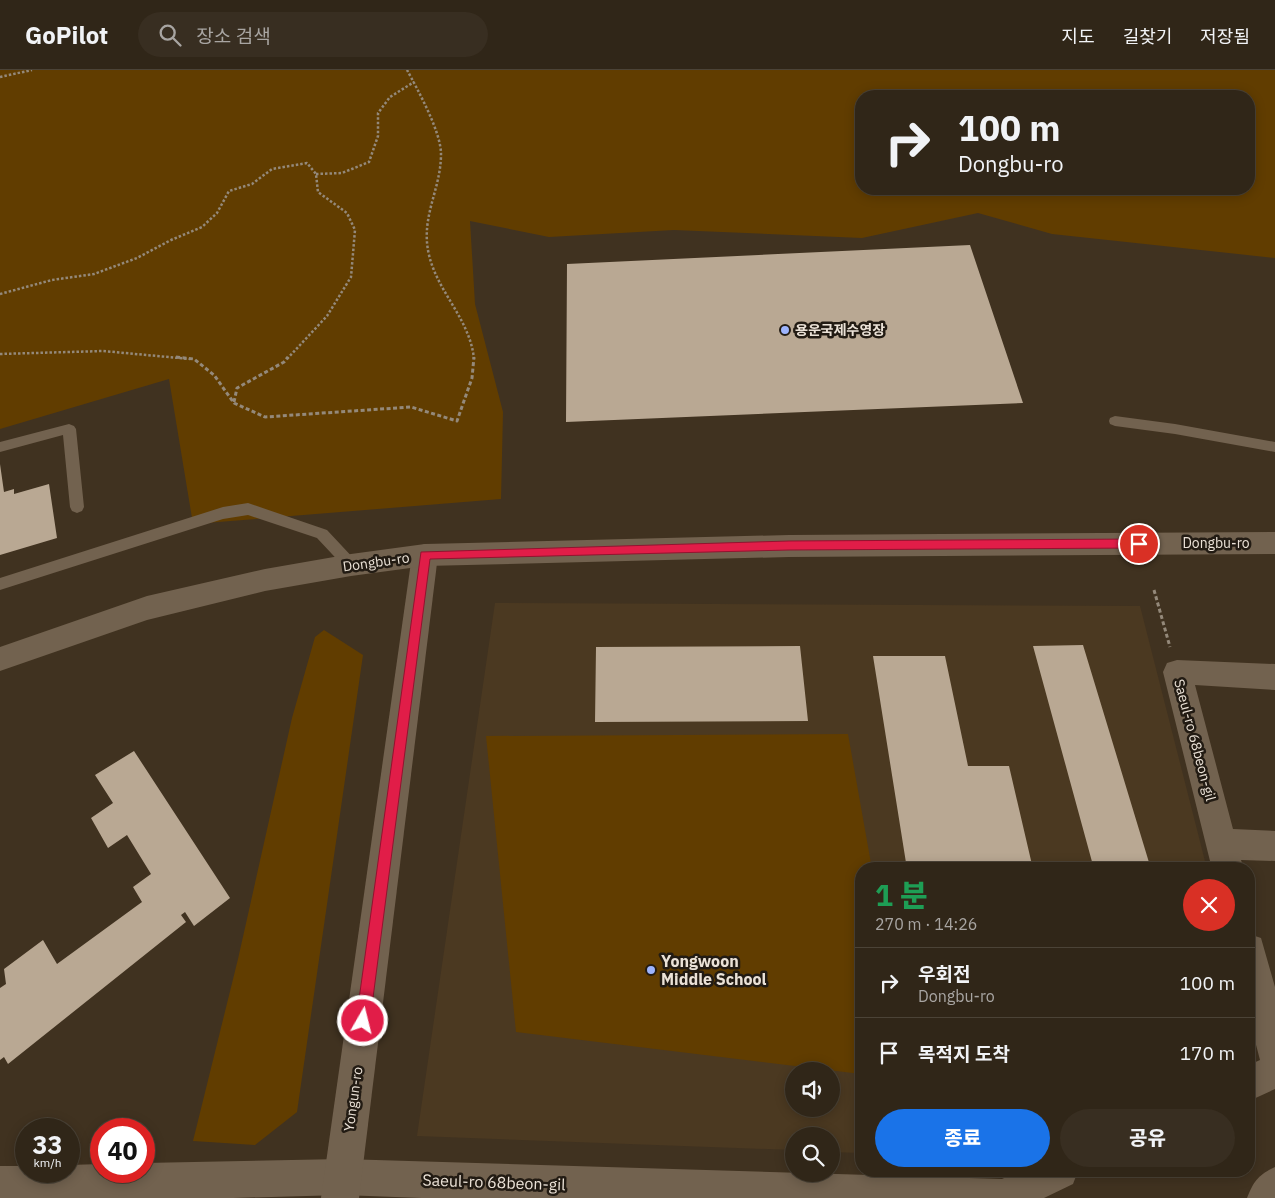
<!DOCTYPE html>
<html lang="ko">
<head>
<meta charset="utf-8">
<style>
	:root { --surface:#302618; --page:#382e21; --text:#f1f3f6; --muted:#a8a5a2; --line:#4b4337; --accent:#1a73e8 }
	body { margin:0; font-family:"IBM Plex Sans","Noto Sans KR",sans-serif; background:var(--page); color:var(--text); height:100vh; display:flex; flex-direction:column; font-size:19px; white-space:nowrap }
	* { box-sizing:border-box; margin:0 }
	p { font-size:16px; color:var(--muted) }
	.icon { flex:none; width:28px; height:28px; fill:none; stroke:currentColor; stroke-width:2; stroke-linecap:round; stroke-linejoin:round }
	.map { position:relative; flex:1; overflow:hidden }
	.details { position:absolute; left:855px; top:792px; width:400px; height:315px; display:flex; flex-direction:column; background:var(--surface); border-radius:20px; box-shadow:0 2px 12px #0003,0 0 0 1px var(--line) }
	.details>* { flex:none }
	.banner { position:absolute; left:855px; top:20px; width:400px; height:105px; border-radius:20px; box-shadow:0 2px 12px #0003,0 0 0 1px var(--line); background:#302618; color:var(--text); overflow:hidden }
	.fabs { position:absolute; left:785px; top:992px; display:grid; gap:10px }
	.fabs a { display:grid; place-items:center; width:55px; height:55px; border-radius:50%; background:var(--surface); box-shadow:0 2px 12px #0003,0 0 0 1px var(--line); font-size:25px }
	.speed { position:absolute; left:15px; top:1048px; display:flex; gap:10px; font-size:25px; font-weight:700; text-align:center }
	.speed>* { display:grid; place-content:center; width:65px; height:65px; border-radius:50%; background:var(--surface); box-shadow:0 2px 12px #0003,0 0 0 1px var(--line); line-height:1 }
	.speed small { font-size:12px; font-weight:400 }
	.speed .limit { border:8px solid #d22; background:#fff; color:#111 }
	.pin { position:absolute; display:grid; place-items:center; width:42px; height:42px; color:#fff; margin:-21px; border:2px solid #fff; border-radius:50%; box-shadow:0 1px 5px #0007 }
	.me { position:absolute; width:55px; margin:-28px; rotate:8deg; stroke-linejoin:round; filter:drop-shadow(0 0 4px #0008) }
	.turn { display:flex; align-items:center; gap:18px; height:105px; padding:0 20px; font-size:22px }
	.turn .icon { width:65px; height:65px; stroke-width:2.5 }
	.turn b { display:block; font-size:35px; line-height:42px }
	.round { display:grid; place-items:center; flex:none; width:52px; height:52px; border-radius:26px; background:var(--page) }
	.summary { display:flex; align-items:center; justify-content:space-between; height:85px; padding:0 20px }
	h1 { font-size:30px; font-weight:800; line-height:38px; color:#1e9e55 }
	.button { display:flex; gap:10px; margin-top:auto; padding:10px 20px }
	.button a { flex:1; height:58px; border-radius:30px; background:var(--accent); color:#fff; font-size:20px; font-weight:800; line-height:58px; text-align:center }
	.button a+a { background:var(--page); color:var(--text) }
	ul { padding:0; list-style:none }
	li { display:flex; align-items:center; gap:15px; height:70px; padding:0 20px; border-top:1px solid var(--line) }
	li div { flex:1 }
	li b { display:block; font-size:19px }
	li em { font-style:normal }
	header { display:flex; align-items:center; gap:30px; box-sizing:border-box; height:70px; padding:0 25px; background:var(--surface); border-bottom:1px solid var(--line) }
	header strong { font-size:24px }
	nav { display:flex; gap:28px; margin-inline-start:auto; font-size:18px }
	.search { width:350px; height:45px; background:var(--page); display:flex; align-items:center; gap:12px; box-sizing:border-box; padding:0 18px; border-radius:28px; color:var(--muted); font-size:19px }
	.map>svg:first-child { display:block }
	.built { fill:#4b3921; fill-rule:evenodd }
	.green { fill:#613d00; fill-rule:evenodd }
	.building { fill:#b9a893 }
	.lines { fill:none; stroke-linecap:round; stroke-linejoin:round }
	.path-far1 { stroke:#94897a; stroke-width:2.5; stroke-dasharray:2.5 2; stroke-linecap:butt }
	.path { stroke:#94897a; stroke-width:3; stroke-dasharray:4 2.5; stroke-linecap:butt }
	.service { fill:#72624f; fill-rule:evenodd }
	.minor { fill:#72624f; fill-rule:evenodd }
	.tertiary { fill:#72624f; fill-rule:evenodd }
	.secondary { fill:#72624f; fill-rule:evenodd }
	.route { fill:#e11d48; stroke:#92132f }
	.poi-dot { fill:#9db4fd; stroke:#221b13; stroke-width:2 }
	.labels { text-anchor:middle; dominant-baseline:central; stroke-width:5; stroke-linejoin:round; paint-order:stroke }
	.poi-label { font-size:14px; font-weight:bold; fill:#ebe2d7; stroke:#221b13; text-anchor:start }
	.street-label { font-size:14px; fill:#ebe2d7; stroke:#221b13 }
	.near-poi-label { font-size:16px; font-weight:bold; fill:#ebe2d7; stroke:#221b13; text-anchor:start }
	.near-street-label { font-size:16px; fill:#ebe2d7; stroke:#221b13 }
</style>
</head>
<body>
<header>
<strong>GoPilot</strong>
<div class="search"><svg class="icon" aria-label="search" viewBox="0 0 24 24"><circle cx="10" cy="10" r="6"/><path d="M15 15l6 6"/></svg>장소 검색</div>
<nav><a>지도</a><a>길찾기</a><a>저장됨</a></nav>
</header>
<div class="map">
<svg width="1275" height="1128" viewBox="0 0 1275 1128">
	<rect width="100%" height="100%" fill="#403220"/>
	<path class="built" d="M495,533L1140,536L1207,799H861V1083L831,1082V1066H794V1080L417,1066ZM794,1001H831V1039H794Z"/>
	<path class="green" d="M0,0H1275V188L1052,164L978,143L862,168L674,160L549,167L470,151L475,234L503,342L501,429L193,454L169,309L0,359ZM861,26H1249V119H861Z
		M324,560L363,585L297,1042L255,1075L193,1071L238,889L292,648L315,567Z
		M848,664L872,799H861V1004L516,962L486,666Z"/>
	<path class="building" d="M970,175L1023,333L566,352L567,194Z
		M0,394L4,422L14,419V424L49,414L57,468L0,485Z
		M1083,575L1151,799H1094L1033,576Z
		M800,576L808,651L595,652L596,577Z
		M873,586H945L968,696H1009L1033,799H907Z
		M134,681L230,828L194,856L185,842L181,845L186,852L8,994L4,987L0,990V918L6,914L4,899L43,870L57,894L142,832L133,817L151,804L127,765L108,778L91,748L113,733L95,705Z"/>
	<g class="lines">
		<path class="path-far1" d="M407,0C418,20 441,62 441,84C441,120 420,147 429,185C438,223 470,249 474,289
			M0,7L32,0
			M316,104L342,103L369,92L378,66V43L390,27L414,12
			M0,224L52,210L94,204L137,188L171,170L202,157L217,143L229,121L252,114L272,99L307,93L316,104L318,122L347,143L355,160L351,207L327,246L287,289
			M0,284L103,281L190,289"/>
		<path class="path" d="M176,287L194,289L214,305L234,333L265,347L411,337L457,351L472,308L474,287
			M234,332L237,318L284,292L288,287
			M1154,520L1170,577"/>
		<path class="service" d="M1115,346L1175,354L1275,372V382L1175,364L1115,356L1110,354L1109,351L1110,348Z
			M69,354L74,356L76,359L84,437L82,441L77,443L72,441L70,437L63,365L0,382V372Z
			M248,433L327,460L356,491L358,495L356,499L351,501L346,499L317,468L248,445L223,449L0,520V508L223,437Z"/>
		<path class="minor" d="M1177,590L1275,594V620L1195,615L1233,759L1275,761V791L1241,790L1244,799H1212L1163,602L1167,593Z
			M1249,864L1261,868L1275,917V1019L1249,1031V995L1260,990L1249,948Z
			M342,1089L1002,1109L1019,1101H1078L1073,1114L1044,1128H422L342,1125L233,1128H0V1096H26V1101H69V1095L101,1094V1101H144V1093Z
			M1275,1097V1128H1247C1254,1111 1258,1105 1275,1097Z"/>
		<path class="tertiary" d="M425,474L434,477L438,485L359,1128H321L412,485L416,477Z"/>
		<path class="secondary" d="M1275,462V484L789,487L425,496L351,506L265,521L147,550L0,601V577L147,526L265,499L351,484L425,474L789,465Z"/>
	</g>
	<path class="route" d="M1139,469L1144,474L1139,478L789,480L430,489L370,951L368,956L363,958L358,956L356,951L421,482L789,471Z"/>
	<g class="poi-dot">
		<circle cx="785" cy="260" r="5"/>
		<circle cx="651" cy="900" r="5"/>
	</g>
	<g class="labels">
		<g class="poi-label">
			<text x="795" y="260">용운국제수영장</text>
		</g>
		<g class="street-label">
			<text x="1216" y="473">Dongbu-ro</text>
			<text transform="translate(376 492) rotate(-8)">Dongbu-ro</text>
			<text transform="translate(1195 670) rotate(75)">Saeul-ro 68beon-gil</text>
			<text transform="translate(353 1029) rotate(-82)">Yongun-ro</text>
		</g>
		<g class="near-poi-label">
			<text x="661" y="891">Yongwoon<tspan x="661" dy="18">Middle School</tspan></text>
		</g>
		<g class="near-street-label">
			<text transform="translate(494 1112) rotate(2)">Saeul-ro 68beon-gil</text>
		</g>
	</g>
</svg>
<div class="fabs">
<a><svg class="icon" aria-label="sound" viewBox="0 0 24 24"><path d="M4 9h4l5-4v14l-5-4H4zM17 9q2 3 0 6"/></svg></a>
<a><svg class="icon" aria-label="search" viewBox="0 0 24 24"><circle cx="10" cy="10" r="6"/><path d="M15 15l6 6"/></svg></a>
</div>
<div class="speed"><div>33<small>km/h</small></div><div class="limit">40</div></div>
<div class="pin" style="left:1139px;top:474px;background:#d93025"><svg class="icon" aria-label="arrive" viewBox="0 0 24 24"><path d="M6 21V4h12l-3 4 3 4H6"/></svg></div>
<svg class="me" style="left:363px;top:951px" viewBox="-20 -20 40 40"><circle r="17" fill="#e11d48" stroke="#fff" stroke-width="3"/><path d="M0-11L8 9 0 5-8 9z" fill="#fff"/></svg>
<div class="banner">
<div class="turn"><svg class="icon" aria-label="right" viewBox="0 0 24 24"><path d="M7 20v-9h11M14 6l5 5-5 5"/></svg><div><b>100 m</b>Dongbu-ro</div></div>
</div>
<section class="details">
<div class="summary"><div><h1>1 분</h1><p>270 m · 14:26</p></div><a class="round" style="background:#d93025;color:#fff"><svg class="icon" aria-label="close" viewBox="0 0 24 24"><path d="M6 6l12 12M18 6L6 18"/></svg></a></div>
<ul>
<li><svg class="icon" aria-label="right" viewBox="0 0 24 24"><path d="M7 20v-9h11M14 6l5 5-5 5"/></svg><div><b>우회전</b><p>Dongbu-ro</p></div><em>100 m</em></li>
<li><svg class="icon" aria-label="arrive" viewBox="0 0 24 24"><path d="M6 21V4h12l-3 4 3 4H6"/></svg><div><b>목적지 도착</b></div><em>170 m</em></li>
</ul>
<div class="button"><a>종료</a><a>공유</a></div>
</section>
</div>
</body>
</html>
